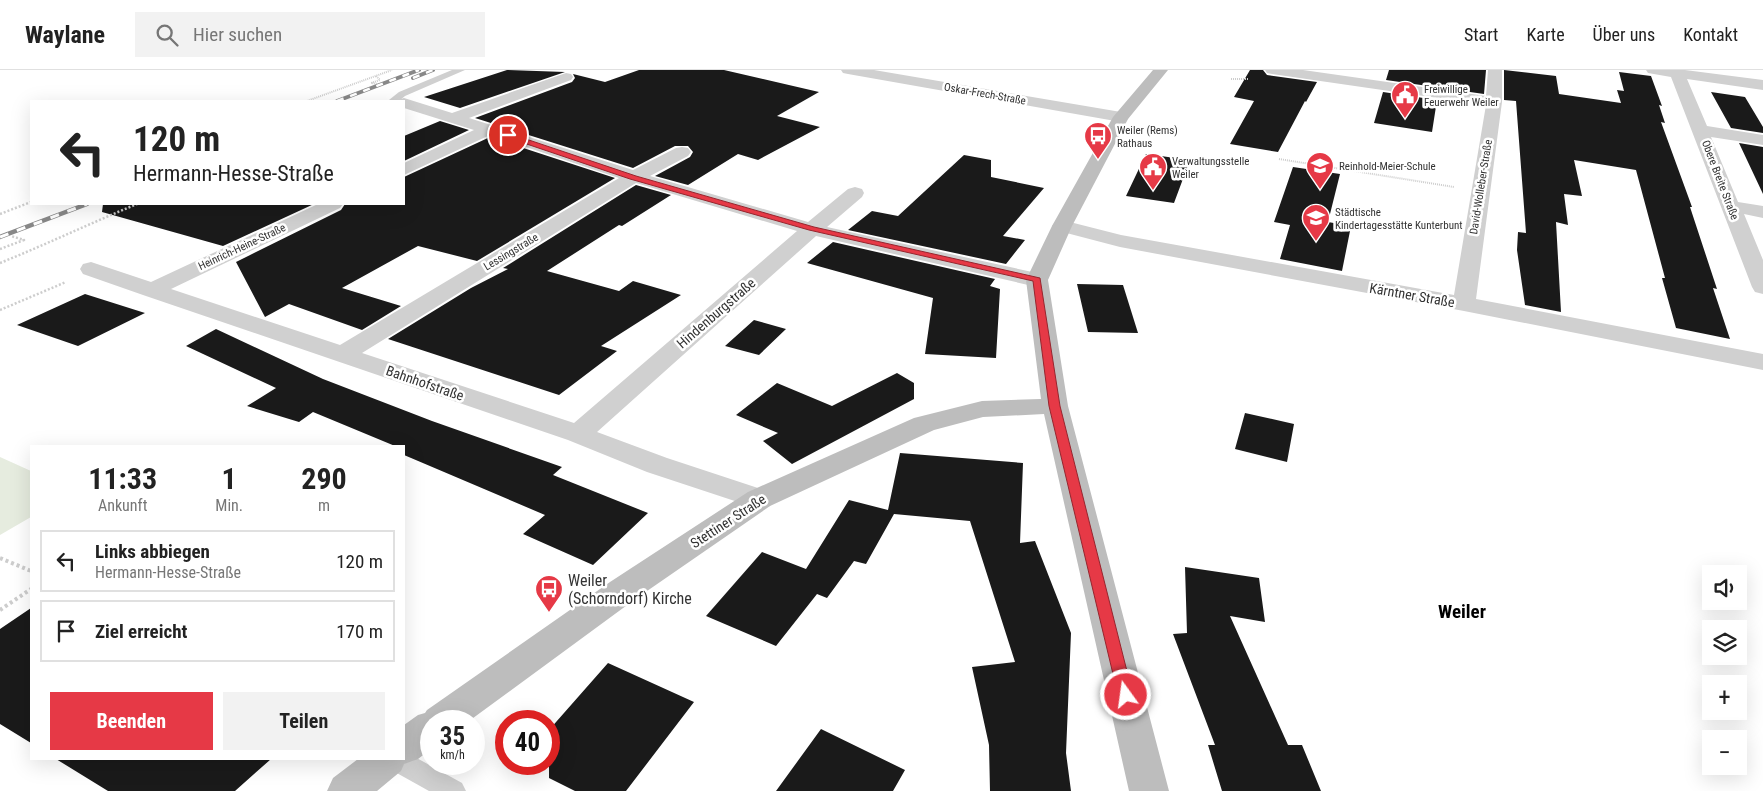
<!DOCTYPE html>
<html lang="de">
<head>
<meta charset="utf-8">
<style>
	:root { --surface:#fff; --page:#f2f2f2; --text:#222; --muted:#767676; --line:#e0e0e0; --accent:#e63946 }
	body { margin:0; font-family:"Roboto Condensed",sans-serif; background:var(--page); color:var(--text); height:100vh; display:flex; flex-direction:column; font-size:19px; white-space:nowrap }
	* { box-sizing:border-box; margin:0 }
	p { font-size:16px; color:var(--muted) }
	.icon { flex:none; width:28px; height:28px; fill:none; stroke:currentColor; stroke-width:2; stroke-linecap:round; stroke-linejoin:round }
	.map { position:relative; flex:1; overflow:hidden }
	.drawer { position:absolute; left:30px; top:375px; width:375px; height:315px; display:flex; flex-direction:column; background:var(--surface); border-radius:0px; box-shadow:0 5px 20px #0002 }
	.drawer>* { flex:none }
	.hud { position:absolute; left:30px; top:30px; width:375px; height:105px; border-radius:0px; box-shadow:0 5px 20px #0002; background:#fff; color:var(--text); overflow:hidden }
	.buttons { position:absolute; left:1702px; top:495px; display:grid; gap:10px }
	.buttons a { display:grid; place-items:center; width:45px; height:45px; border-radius:0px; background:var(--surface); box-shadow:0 5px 20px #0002; font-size:25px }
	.speed { position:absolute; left:420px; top:640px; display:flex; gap:10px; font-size:25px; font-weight:700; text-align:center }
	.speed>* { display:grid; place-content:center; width:65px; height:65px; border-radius:50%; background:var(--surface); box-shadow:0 5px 20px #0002; line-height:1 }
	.speed small { font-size:12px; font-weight:400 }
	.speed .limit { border:8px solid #d22; background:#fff; color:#111 }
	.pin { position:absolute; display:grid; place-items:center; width:42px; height:42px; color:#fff; margin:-21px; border:2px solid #fff; border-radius:50%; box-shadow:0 1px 5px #0007 }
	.me { position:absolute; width:55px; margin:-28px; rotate:346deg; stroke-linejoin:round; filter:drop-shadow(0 0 4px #0008) }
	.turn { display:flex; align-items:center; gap:18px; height:105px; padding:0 20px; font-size:22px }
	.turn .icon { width:65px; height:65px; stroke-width:2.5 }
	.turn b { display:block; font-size:35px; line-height:42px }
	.eta { display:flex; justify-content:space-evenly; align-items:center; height:85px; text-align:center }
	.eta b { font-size:30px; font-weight:700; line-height:35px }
	.primary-button { display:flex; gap:10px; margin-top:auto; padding:10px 20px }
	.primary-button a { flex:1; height:58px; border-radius:0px; background:var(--accent); color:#fff; font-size:20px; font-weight:700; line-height:58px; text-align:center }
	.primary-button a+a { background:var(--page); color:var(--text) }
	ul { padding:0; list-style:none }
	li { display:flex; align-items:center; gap:15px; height:62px; margin:0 10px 8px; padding:0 10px; border:2px solid var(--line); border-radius:0px }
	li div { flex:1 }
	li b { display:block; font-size:19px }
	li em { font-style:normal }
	header { display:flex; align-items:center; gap:30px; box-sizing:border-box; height:70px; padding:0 25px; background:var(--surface); border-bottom:1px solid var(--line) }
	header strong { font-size:24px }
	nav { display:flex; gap:28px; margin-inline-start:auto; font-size:18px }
	.search { width:350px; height:45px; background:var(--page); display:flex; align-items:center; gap:12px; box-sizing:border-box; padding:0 18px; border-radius:0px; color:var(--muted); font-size:19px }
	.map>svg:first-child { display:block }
	.green { fill:#e6ecdf }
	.building { fill:#1a1a1a }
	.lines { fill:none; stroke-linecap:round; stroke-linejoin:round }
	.path-far2 { stroke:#cdcdcd; stroke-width:2; stroke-dasharray:1 1; stroke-linecap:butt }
	.path-far1 { stroke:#cdcdcd; stroke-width:2.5; stroke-dasharray:2 2; stroke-linecap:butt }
	.path { stroke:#cdcdcd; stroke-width:4; stroke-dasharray:3 3; stroke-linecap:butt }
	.lane { fill:#d0d0d0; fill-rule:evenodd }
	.street { fill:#d0d0d0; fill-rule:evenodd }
	.secondary { fill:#bdbdbd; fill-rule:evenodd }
	.rail-far1-casing { stroke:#888; stroke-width:4 }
	.rail-casing { stroke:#888; stroke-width:4.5 }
	.rail-far1 { stroke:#fff; stroke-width:2.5; stroke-dasharray:7; stroke-linecap:butt }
	.rail { stroke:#fff; stroke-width:3; stroke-dasharray:9; stroke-linecap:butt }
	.route { fill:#e63946; stroke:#96252e }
	.labels { text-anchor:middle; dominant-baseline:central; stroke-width:5; stroke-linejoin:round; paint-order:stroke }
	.far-poi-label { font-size:11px; fill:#333; stroke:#fff; text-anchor:start }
	.far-street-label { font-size:11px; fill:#333; stroke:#fff }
	.street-label { font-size:14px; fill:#333; stroke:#fff }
	.near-poi-label { font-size:16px; fill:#333; stroke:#fff; text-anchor:start }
	.near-quarter-label { font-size:19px; font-weight:bold; fill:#000; stroke:#fff }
</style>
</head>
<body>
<header>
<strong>Waylane</strong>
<div class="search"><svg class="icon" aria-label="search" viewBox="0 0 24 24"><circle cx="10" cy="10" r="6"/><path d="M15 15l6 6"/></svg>Hier suchen</div>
<nav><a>Start</a><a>Karte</a><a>Über uns</a><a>Kontakt</a></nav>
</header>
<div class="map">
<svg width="1763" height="721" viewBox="0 0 1763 721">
	<rect width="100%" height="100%" fill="#fff"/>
	<path class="green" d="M0,387L31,401V447L0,465Z"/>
	<path class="building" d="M507,0L565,2L460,38L424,27Z
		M639,0H724L819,22L777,46L820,57L758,90L738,84L688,115L655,106L690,87L693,82L688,76H675L633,98L475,48L572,12L575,8L573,4L605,12Z
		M1250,0H1263L1267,5L1317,12L1306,32L1305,31L1278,82L1230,74L1254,31L1234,27Z
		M1389,0H1486L1484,24L1386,10Z
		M1504,0L1556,6L1559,24L1621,33L1617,20L1624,21L1619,2L1651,6L1662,36L1659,35L1665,53L1661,52L1692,137H1690L1717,219L1713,218L1730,269L1676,258L1662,208H1665L1636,100L1574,90L1582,126L1564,124L1568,155L1556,152L1561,242L1525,235L1517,180L1518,162L1526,163L1516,31L1504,30Z
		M1383,22L1437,30L1432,62L1374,53Z
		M1711,22L1745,27L1763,57V63L1731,58Z
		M440,51L469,60L404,91V66Z
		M490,67L615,108L477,191L418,176L342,218L401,236L362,260L289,234L265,247L236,192L341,140L345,134H404V107Z
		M1739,73L1763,77V124Z
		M1146,84L1190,90L1174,133L1126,126Z
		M964,85L991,90V107L1044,118L1003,166L1025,170L1006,194L848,160L872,141L898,146Z
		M1293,97L1340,104L1328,152L1351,156L1342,201L1280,189L1290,155L1274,152Z
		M636,115L671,125L622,156L619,155L547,201L619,221L633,211L681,225L601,276L617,281L559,325L388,269L471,218L508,199L503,198Z
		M103,134H314L223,176L102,142Z
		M833,172L995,209L990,216L1000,219L996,288L925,284L933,228L807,193Z
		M1077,214L1123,215L1138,263L1088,262Z
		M85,224L145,243L78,276L17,255Z
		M754,250L786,259L759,285L725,276Z
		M216,259L323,309L432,351L562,397L553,405L648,443L593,495L523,464L545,445L404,385V376H395L313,342L299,352L247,336L276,318L186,276Z
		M897,303L914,313V329L792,394L763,371L778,363L736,345L777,313L832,336Z
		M1245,343L1294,354L1287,392L1235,379Z
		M900,383L1023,393L1020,473L1035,471L1071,563L1066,683L1071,721H990L989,675L972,597L1015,592L970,451L894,444L866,494L854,491L827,528L817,524L776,576L706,546L762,482L806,499L849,430L888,440Z
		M1185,497L1259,508L1265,552L1230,546L1288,675H1302L1321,721H1222L1208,675H1215L1173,564L1187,563Z
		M31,538V673L0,654V559Z
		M608,593L694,632L626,721H575L549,708V660Z
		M821,659L905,700L893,721H776Z
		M56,689H271L235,721H108Z"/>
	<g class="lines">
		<path class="path-far2" d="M376,6L380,10L371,13L378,14
			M1231,9H1249
			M307,31L392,0
			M1279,89L1454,117"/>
		<path class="path-far1" d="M0,144L31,132
			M0,179L24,170L11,166
			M0,193C47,174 91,153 137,134
			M0,240L66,212"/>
		<path class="path" d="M0,488L31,501
			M0,540L31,519"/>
		<path class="lane" d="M452,0H465L405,26L399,31L389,30L399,22Z
			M404,681L462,713L466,721H429L386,697L383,689H404Z"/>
		<path class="street" d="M841,0H874L1121,42L1127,44L1129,47L1127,50L1121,52L848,4L843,3Z
			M1265,0H1303L1486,26L1488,0H1502V32L1476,229L1763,284V300L1464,241L1120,177L1055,160L1052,156L1055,152L1062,150L1121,165L1454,225L1486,35L1272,4L1267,3Z
			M1646,0H1685L1763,10V20L1687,9L1707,56L1763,65V75L1711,67L1738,132L1763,136V148L1744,144L1763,190V224L1755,222L1752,217L1671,7L1648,3Z
			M566,3L571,4L573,7L571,10L469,48L633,100L676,78L682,77L688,78L691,82L688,86L650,106L808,152L848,119L855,117L862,119L864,123L862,127L827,157L1037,203L1045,205L1048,210L1045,215L1037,217L816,166L597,362L667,388L770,422L774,429L770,436L759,439L647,402L568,370L143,225L83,204L80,199L83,194L91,192L151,212L318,134H343L340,138L171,219L340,275L619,108L490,65L404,105V93L474,60L404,38V31H397L398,30L404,28L452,43ZM636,113L797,161L574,353L362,283Z"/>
		<path class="secondary" d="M1153,0H1168L1128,49L1072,156L1048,210L1068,336L1169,721H1129L1044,344L983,347L934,360L770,436L634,530L469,651H431V679L418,689L404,694L401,701L377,721H327L333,708L358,689H404V655L418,645L425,643L427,640L610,512L748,422L914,348L982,331L1041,329L1026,210L1052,156L1113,47Z"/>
		<defs>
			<path id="rail-far1" d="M413,8L433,0
				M337,31L419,0"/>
			<path id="rail" d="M0,167L87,134"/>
		</defs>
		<use href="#rail-far1" class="rail-far1-casing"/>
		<use href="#rail" class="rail-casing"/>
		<use href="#rail-far1" class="rail-far1"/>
		<use href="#rail" class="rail"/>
	</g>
	<path class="route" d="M506,64H511L636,106L814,157L1040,208L1060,336L1133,625L1131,629L1126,631L1120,629L1118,625L1049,336L1033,211L809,160L630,109L506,67Z"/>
	<defs>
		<symbol id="civic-pin" viewBox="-11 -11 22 30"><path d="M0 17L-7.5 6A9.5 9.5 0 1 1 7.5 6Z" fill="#e63946" stroke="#fff"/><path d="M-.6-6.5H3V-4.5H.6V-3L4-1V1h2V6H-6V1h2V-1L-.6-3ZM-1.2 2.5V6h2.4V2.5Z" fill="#fff"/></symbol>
		<symbol id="bus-pin" viewBox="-11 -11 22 30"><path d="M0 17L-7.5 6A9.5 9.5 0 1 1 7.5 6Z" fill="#e63946" stroke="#fff"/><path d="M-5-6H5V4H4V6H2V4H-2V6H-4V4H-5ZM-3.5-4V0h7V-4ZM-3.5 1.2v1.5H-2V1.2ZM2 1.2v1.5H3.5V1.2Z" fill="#fff"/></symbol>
		<symbol id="school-pin" viewBox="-11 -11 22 30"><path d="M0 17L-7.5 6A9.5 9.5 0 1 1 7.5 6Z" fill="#e63946" stroke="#fff"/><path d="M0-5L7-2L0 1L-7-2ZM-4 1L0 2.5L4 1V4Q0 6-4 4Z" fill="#fff"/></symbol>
	</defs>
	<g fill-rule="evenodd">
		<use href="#civic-pin" x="1389" y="9" width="32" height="43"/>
		<use href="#bus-pin" x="1082" y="50" width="32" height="43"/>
		<use href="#school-pin" x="1304" y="80" width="32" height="43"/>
		<use href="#civic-pin" x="1137" y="81" width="32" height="43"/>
		<use href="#school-pin" x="1300" y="132" width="32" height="43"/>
		<use href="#bus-pin" x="533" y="503" width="32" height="43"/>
	</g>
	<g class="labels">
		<g class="far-poi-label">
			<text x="1424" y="19">Freiwillige<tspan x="1424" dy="13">Feuerwehr Weiler</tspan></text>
			<text x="1117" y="60">Weiler (Rems)<tspan x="1117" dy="13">Rathaus</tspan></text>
			<text x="1172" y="91">Verwaltungsstelle<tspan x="1172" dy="13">Weiler</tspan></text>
			<text x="1339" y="96">Reinhold-Meier-Schule</text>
			<text x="1335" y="142">Städtische<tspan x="1335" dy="13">Kindertagesstätte Kunterbunt</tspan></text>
		</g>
		<g class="far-street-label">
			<text transform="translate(985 24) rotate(10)">Oskar-Frech-Straße</text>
			<text transform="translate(1720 110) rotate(69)">Obere Breite Straße</text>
			<text transform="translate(1481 117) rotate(-81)">David-Wolleber-Straße</text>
			<text transform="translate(242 177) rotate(-25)">Heinrich-Heine-Straße</text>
			<text transform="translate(511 182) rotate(-31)">Lessingstraße</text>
		</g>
		<g class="street-label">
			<text transform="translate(1412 225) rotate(10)">Kärntner Straße</text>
			<text transform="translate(716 243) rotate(-41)">Hindenburgstraße</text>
			<text transform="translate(425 313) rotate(19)">Bahnhofstraße</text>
			<text transform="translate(728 451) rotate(-33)">Stettiner Straße</text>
		</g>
		<g class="near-poi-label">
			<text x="568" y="510">Weiler<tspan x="568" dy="18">(Schorndorf) Kirche</tspan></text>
		</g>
		<g class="near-quarter-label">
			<text x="1462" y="541">Weiler</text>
		</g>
	</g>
</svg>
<div class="buttons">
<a><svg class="icon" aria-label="sound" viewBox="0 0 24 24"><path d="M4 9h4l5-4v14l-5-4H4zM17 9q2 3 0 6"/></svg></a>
<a><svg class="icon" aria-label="layers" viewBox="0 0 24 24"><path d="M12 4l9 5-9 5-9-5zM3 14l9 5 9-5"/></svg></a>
<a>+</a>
<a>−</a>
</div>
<div class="speed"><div>35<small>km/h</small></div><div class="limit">40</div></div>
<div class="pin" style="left:508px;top:65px;background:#d93025"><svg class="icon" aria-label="arrive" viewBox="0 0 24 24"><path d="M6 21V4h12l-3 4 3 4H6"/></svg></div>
<svg class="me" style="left:1126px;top:625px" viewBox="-20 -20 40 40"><circle r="17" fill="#e63946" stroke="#fff" stroke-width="3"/><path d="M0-11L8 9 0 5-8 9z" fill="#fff"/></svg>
<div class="hud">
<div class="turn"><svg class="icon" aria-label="left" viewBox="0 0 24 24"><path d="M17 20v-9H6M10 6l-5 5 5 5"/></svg><div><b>120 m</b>Hermann-Hesse-Straße</div></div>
</div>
<section class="drawer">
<div class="eta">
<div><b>11:33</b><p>Ankunft</p></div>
<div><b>1</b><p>Min.</p></div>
<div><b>290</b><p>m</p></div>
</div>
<ul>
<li><svg class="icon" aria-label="left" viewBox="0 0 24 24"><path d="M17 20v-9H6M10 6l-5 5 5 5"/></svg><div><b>Links abbiegen</b><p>Hermann-Hesse-Straße</p></div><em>120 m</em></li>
<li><svg class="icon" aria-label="arrive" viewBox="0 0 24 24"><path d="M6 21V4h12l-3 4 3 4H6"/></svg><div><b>Ziel erreicht</b></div><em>170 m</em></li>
</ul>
<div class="primary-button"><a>Beenden</a><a>Teilen</a></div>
</section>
</div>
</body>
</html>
